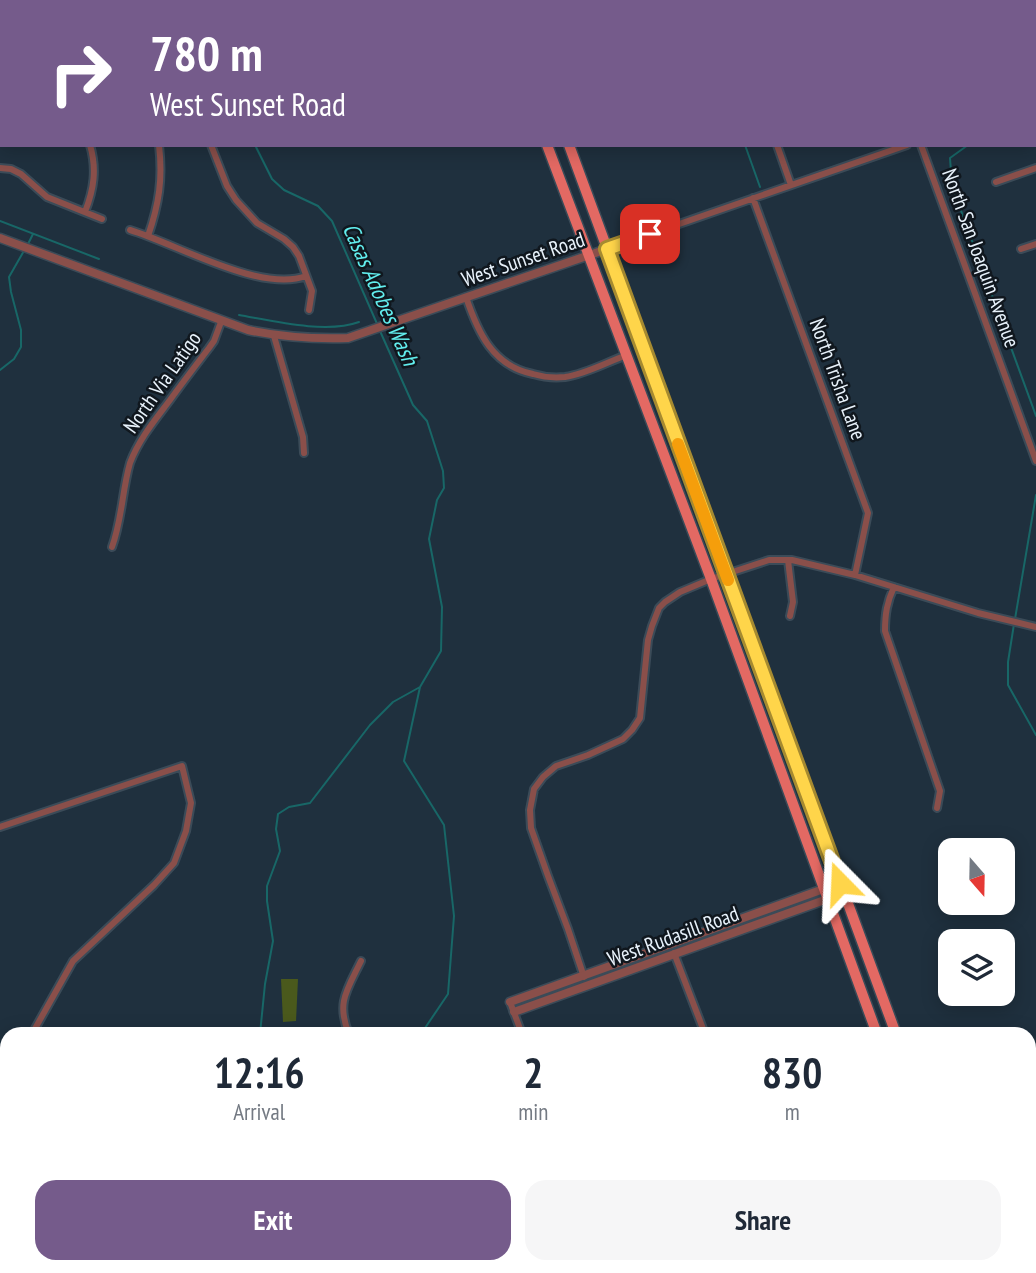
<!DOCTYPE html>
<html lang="en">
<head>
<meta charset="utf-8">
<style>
	:root { --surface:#fff; --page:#f6f6f7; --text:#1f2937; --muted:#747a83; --accent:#755b8b }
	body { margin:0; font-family:"PT Sans Narrow",sans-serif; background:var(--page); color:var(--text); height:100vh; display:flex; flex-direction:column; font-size:26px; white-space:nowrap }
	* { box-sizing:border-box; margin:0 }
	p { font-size:23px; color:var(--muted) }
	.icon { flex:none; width:38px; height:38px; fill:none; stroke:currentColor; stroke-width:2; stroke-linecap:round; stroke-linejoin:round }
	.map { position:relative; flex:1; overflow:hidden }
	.sheet { position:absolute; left:0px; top:1027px; width:1036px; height:247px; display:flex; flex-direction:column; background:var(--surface); border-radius:21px 21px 0 0; box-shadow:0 4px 18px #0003 }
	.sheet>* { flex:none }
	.hud { position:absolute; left:0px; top:0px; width:1036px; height:147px; box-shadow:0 4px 18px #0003; background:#755b8b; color:#fff; overflow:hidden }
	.needle { width:46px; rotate:160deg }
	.controls { position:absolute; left:938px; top:838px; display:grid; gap:14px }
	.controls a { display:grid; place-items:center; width:77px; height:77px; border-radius:14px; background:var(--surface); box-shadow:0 4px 18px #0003; font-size:35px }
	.pin { position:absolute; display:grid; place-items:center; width:60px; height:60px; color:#fff; margin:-30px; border-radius:14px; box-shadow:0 4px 10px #0006 }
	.me { position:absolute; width:77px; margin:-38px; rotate:339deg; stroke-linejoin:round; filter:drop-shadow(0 0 5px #0008) }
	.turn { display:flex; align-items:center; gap:24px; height:147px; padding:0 35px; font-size:32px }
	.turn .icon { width:91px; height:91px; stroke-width:2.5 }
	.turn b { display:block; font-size:49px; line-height:60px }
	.eta { display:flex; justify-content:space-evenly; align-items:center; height:119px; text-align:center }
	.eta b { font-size:42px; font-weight:600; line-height:49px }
	.cta { display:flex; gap:14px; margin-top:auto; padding:14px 35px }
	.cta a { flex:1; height:80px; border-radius:21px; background:var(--accent); color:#fff; font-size:28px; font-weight:600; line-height:80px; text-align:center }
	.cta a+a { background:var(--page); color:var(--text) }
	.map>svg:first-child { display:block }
	.green { fill:#4a591c }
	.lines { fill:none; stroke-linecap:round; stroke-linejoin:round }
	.stream { stroke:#186767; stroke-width:2 }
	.minor-casing { stroke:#3b4b58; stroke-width:10 }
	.tertiary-casing { stroke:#3b4b58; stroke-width:11 }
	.primary-casing { stroke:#3b4b58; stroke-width:13 }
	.minor { stroke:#8a4f4a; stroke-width:6 }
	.tertiary { stroke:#8a4f4a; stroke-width:8 }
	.primary { stroke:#e36963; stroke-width:10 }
	.route-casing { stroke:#a68a30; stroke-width:18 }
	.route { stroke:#ffd54a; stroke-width:12 }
	.slow { stroke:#f59e0b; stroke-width:12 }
	.labels { text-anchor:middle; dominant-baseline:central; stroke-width:5; stroke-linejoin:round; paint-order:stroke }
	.street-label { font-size:21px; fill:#e8f2fb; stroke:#10171e }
	.water-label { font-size:23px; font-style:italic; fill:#62eeee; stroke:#10171e }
</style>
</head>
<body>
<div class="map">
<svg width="1036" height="1273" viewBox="0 0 1036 1273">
	<rect width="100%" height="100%" fill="#1f303e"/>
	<path class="green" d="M281,979H298L296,1021L283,1022Z"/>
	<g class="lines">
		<path class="stream" d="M204,0L205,2
			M692,0V2
			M1034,119L1036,118
			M255,145L272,179L284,190L318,206L332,221L378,326
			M745,145L760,187
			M968,145L950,158L952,186L1036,416
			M0,221L99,259
			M28,244L33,234
			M239,315C273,321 326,334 359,322
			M0,370L14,359L21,347V330L11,292L9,277L25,249
			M1015,619L1036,495
			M1014,624L1008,662V685L1036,735
			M420,687L404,761L444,825L454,916L448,994L421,1034
			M260,1034L265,984L273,941L267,901V886L280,851L276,829L278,814L289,807L310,803L370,725L393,702L420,687L441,651L442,607L429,539L437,500L444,488L443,471L427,421L413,405L380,331
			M1029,1075L1036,1049
			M220,1273L222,1267
			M374,1273L375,1267"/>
		<defs>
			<path id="minor" d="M724,0V2
				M831,0L832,2
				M870,0L871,2
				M125,2L126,0
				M0,3L2,4
				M0,36L2,35
				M1034,99L1036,98
				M0,104L2,103
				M211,145L227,186L236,200L257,223L284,239L293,247L299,256L312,291L309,310
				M777,145L791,185
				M921,145L1036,461
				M0,168L11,169L21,174L47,197L102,219
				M996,182L1036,168
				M753,198L868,513L855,575
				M85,212C94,189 97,169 90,145
				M130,230C177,244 260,293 306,276
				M148,236C159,204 163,179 159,145
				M607,249L907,145
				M1021,249L1036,244
				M466,297C478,333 493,366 533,374C543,377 555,378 565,377C586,374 607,362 627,355
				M274,336L303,437L304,453
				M112,547C122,520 122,491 130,463C139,439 155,420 170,400C183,382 196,365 209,348L214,341L221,322
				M788,560L793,602L790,616
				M894,587C887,602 885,614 885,631L940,791L937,808
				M0,827L182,766L191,803L186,831L174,863L154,885L73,961L32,1034
				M674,953L705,1034
				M584,977L568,929L548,876L531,828L530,810L534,789L543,777L556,766L588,755L623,739L632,730L640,718L648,640L652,626L659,608L665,602L680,592L711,579L769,560H792L855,575L978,613L1036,627
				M510,1002L522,1034
				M349,1034C336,1003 347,990 361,961
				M7,1096V1116
				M0,1188L7,1186
				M245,1267L247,1273
				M605,1267L607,1273
				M771,1267L773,1273
				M778,1273L794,1267
				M790,1273L809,1267"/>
			<path id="tertiary" d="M0,238L248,330C281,337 314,339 348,338L607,249
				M510,1002L840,883
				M514,1012L844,893"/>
			<path id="primary" d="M103,0L108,2
				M144,0L150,2
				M492,0L493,2
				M516,0L517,2
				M309,2L316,0
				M358,2L364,0
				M547,145L711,579L877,1034
				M569,145L896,1034
				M964,1267L966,1273
				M983,1267L985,1273"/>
		</defs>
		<use href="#minor" class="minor-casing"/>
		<use href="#tertiary" class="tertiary-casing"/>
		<use href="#primary" class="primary-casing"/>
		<use href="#minor" class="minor"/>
		<use href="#tertiary" class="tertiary"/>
		<use href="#primary" class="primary"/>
	</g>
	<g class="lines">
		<defs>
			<path id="route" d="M650,234L607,249L840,883"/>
		</defs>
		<use href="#route" class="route-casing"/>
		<use href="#route" class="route"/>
		<path class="slow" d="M678,444L728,580"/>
	</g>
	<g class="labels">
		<g class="street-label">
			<text transform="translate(981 258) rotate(70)">North San Joaquin Avenue</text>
			<text transform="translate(523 259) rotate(-19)">West Sunset Road</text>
			<text transform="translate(838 379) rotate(70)">North Trisha Lane</text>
			<text transform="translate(162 382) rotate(-55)">North Via Latigo</text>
			<text transform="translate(673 936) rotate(-20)">West Rudasill Road</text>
		</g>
		<g class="water-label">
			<text transform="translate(381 294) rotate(66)">Casas Adobes Wash</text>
		</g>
	</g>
</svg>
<div class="controls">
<a><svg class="needle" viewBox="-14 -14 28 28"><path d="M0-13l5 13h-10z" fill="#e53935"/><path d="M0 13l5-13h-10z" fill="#747a83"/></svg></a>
<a><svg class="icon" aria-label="layers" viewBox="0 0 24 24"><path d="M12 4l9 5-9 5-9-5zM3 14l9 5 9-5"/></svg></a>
</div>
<div class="pin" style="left:650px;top:234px;background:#d93025"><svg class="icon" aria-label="arrive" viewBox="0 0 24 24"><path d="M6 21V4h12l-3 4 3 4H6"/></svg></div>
<svg class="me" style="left:840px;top:883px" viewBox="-20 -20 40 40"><path d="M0-17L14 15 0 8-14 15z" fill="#ffd54a" stroke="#fff" stroke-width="4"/></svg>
<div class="hud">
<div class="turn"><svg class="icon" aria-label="right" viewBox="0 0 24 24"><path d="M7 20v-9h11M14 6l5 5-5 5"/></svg><div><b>780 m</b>West Sunset Road</div></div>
</div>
<section class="sheet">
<div class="eta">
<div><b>12:16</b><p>Arrival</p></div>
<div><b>2</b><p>min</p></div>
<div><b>830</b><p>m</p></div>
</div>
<div class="cta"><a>Exit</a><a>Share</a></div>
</section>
</div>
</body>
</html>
